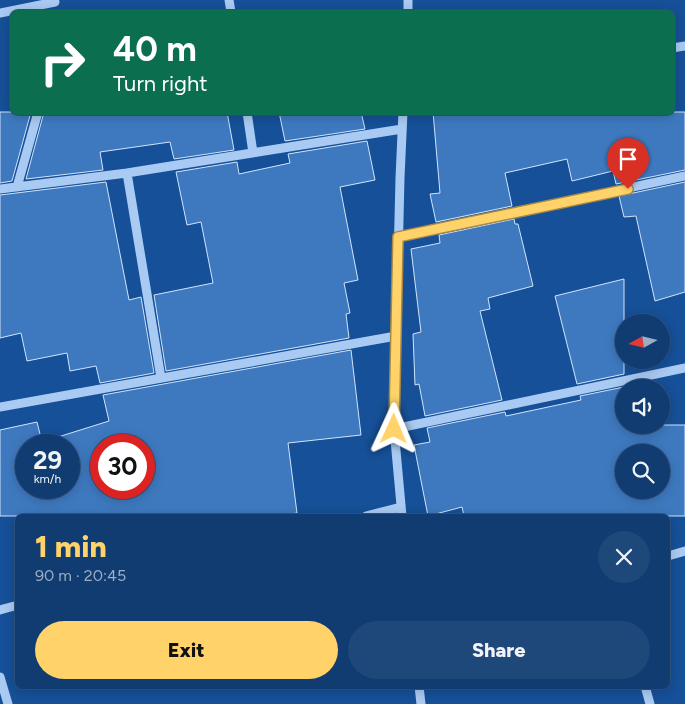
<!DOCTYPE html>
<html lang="en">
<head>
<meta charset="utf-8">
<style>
	:root { --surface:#103c72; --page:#1e477a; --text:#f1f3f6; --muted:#9cadc4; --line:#305684; --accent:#ffd369 }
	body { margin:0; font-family:Figtree,sans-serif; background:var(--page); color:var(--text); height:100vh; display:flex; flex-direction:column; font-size:19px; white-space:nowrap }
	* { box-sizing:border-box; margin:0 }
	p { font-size:16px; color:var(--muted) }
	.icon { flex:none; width:28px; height:28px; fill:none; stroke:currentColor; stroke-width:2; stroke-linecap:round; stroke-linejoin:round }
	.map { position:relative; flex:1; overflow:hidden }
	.side { position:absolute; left:15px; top:514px; width:655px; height:175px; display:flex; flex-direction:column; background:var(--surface); border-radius:8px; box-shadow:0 2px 12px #0003,0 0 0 1px var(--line) }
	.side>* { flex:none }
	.hud { position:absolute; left:10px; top:10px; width:665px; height:105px; border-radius:8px; box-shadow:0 2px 12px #0003,0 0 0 1px var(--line); background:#0b6e4f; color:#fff; overflow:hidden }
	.needle { width:32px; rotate:262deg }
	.tools { position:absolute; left:615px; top:314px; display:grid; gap:10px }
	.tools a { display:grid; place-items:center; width:55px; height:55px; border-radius:50%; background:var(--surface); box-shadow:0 2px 12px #0003,0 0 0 1px var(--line); font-size:25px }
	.speed { position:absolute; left:15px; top:434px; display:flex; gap:10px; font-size:25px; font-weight:700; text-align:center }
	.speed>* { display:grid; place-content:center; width:65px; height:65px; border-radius:50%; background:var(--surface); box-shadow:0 2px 12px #0003,0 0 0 1px var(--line); line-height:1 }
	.speed small { font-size:12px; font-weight:400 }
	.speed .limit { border:8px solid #d22; background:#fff; color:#111 }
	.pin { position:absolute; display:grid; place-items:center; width:42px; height:42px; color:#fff; margin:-51px -21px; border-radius:50% 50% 50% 0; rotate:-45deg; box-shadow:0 0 5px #0007 }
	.pin .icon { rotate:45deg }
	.me { position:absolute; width:55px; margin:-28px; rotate:1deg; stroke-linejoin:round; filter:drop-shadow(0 0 4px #0008) }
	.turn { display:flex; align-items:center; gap:18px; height:105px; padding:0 20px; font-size:22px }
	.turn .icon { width:65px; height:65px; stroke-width:2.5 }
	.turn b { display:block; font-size:35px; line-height:42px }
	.round { display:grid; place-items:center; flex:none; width:52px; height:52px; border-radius:26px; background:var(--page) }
	.headline { display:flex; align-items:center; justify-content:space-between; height:85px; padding:0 20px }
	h1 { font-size:30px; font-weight:800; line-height:38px; color:var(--accent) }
	.button { display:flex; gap:10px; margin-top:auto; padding:10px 20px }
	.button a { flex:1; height:58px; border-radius:30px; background:var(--accent); color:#111; font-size:20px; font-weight:800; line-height:58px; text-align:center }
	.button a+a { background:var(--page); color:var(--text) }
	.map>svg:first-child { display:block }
	.building { fill:#3e79bf; stroke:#d0e5fc; fill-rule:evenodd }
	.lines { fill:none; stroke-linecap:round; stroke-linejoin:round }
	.minor { stroke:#a9caf2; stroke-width:9 }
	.route-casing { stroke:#a68944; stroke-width:12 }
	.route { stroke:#ffd369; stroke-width:9 }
</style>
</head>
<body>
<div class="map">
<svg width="685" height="704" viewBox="0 0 685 704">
	<rect width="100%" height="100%" fill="#165098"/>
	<path class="building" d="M0,112H31L12,181L0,183Z
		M44,112H227L234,150L174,159L170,142L100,152L103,170L26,179Z
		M279,112H361L365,129L285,141Z
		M433,112H685V170L616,184L613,171L572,181L567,159L505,173L512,206L436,222L430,194L440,193Z
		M367,141L375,180L340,187L358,280L344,283L350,313L346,314L349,338L166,371L154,295L213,283L201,222L187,225L176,172L237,162L239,174L290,163L288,154Z
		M106,182L129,300L141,297L154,373L100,383L96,366L70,371L67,353L27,361L21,333L0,338V195Z
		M685,182V292L655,301L636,216L624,217L619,196Z
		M514,219L515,224H518L533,286L488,298L490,309L480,311L502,400L425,416L419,384L415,385L413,334L421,332L411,249L440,243L439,235Z
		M624,279V374L577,384L555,296Z
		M351,350L361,435L288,443L297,513L275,516H0V430L37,422L42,442L109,421L103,395ZM26,445H69V488H26ZM101,445H144V488H101Z
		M624,387V425H685V516H464L462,507L428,516L414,445L430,442L427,428L505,412L506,416L581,400L580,396ZM624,452H661V490H624Z"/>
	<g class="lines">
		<path class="minor" d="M229,0L231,12
			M408,12V0
			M0,13L55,2
			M672,48L685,46
			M247,112L253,153
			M127,173L161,378
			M17,187L38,112
			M0,189L127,173L402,129
			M398,237L685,176
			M0,407L396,336
			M394,429L685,368
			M366,516L401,507
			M402,516L394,429L400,178L403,112
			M668,556L685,551
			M0,610L18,605
			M0,677L8,704
			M419,686L421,704
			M645,686L650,704"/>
	</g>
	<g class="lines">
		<defs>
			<path id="route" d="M394,429L398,237L628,189"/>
		</defs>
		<use href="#route" class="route-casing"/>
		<use href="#route" class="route"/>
	</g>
</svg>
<div class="tools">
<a><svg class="needle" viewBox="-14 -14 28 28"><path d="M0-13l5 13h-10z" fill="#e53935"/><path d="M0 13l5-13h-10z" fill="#9cadc4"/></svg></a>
<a><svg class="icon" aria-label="sound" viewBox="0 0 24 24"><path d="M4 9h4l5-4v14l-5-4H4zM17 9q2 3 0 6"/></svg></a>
<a><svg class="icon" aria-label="search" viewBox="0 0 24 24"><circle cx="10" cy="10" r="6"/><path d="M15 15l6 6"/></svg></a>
</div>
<div class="speed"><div>29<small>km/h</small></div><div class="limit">30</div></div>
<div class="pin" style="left:628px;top:189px;background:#d93025"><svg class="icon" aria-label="arrive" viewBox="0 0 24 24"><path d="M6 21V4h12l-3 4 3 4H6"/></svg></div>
<svg class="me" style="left:394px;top:429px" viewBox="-20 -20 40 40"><path d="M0-17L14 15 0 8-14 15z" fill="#ffd369" stroke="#fff" stroke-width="4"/></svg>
<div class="hud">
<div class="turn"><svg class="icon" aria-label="right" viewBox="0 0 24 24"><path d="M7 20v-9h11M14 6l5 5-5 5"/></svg><div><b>40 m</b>Turn right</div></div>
</div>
<section class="side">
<div class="headline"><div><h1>1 min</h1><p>90 m · 20:45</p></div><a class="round"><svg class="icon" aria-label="close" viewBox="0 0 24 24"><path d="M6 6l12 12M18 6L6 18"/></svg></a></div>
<div class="button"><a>Exit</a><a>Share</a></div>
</section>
</div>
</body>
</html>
